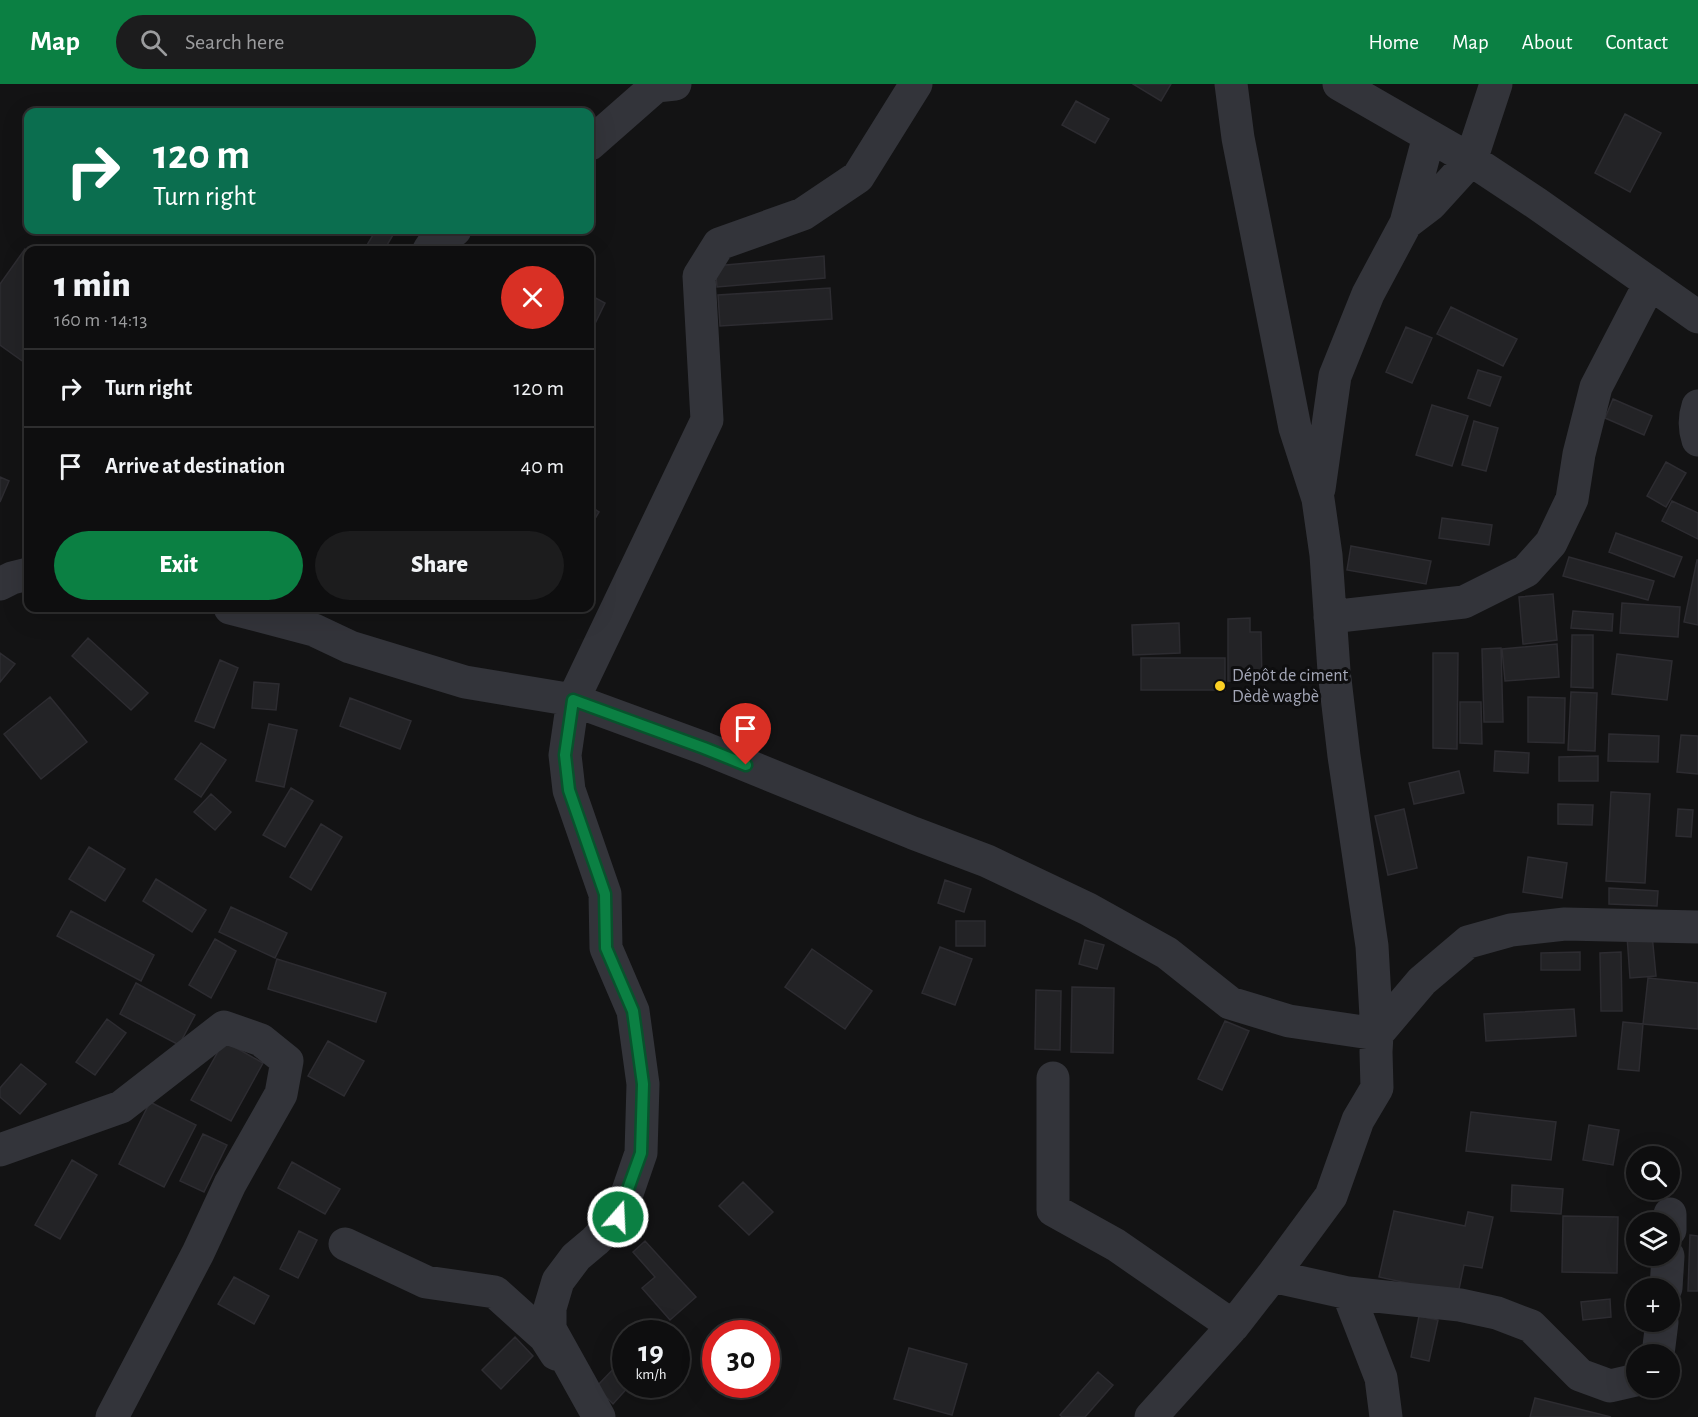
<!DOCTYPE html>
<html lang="en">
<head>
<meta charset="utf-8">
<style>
	:root { --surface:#0e0e0f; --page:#1c1c1d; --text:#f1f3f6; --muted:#9b9c9e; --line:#2e2e2f; --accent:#0b8043 }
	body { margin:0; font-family:"Alegreya Sans",sans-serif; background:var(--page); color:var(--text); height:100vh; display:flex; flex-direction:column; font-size:22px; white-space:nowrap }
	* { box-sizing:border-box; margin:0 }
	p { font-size:20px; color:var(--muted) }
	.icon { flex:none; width:33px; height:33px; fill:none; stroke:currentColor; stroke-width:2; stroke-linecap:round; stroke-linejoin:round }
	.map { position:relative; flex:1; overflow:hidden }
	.sheet { position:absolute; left:24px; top:162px; width:570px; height:366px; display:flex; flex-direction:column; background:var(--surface); border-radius:12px; box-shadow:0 6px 24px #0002,0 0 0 2px var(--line) }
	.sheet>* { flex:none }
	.hud { position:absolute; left:24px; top:24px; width:570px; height:126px; border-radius:12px; box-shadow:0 6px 24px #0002,0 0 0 2px var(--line); background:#0b6e4f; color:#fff; overflow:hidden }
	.buttons { position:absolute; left:1626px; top:1062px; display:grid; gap:12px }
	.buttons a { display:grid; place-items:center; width:54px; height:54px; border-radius:50%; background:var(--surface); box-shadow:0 6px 24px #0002,0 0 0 2px var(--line); font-size:30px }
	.speed { position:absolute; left:612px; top:1236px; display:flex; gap:12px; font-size:30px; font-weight:700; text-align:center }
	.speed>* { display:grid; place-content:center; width:78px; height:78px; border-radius:50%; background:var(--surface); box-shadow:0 6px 24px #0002,0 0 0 2px var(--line); line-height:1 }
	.speed small { font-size:15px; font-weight:400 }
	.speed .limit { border:9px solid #d22; background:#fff; color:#111 }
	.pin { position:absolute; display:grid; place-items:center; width:51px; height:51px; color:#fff; margin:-62px -26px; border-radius:50% 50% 50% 0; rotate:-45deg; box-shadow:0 0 6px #0007 }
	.pin .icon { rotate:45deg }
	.me { position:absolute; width:66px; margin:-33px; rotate:19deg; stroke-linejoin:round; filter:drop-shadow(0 0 4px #0008) }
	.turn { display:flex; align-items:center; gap:21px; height:126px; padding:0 30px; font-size:27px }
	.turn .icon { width:78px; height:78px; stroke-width:2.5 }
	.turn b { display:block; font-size:42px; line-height:51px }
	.round { display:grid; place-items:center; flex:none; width:63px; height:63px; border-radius:32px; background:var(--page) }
	.overview { display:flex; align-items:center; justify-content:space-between; height:102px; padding:0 30px }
	h1 { font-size:36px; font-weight:800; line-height:45px }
	.primary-button { display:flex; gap:12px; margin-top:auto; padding:12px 30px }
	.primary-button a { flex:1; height:69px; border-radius:36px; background:var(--accent); color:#fff; font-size:24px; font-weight:800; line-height:69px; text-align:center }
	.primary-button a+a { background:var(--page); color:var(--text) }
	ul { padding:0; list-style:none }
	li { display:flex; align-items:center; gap:18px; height:78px; padding:0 30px; border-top:2px solid var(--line) }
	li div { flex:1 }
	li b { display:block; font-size:22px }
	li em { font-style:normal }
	header { display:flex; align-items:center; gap:36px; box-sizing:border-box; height:84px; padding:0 30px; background:var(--accent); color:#fff }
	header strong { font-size:28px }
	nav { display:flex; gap:33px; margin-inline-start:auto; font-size:21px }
	.search { width:420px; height:54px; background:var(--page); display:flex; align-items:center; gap:15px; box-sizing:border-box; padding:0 21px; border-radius:33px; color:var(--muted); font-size:22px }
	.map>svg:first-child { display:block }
	.building { fill:#232326; stroke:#2d2c31; stroke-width:1.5 }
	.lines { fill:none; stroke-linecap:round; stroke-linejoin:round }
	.minor { stroke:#33343a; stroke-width:33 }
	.route-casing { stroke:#07532c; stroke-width:15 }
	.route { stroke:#0b8043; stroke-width:10 }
	.poi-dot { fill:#fbd024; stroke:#0e0e0f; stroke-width:2 }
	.labels { text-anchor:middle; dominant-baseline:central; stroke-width:6; stroke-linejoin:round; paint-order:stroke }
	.poi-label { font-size:18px; fill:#a3a6b6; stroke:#0e0e0f; text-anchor:start }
</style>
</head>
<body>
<header>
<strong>Map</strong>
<div class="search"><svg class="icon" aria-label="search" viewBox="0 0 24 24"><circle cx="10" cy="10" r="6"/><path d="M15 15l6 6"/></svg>Search here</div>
<nav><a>Home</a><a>Map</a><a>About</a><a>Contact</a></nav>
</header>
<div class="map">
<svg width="1698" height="1333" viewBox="0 0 1698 1333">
	<rect width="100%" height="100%" fill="#131314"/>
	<path class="building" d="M1133,0H1171L1161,17Z
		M1076,17L1109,35L1095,59L1062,41Z
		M1625,30L1661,49L1630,108L1595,89Z
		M376,146H396L384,166H364Z
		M25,165L28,167V281L0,261V200Z
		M824,172L825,194L717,203L715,182Z
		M830,204L832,235L720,242L718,211Z
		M590,211L605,219L590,250Z
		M1451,223L1517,255L1503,282L1437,250Z
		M1406,243L1432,254L1412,299L1386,288Z
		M1478,286L1501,293L1490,322L1468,314Z
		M1613,315L1652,332L1644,351L1605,334Z
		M1432,321L1468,332L1452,382L1416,371Z
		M1474,337L1498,344L1486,387L1462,381Z
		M1666,378L1686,389L1666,423L1647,412Z
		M0,393L9,397L0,418Z
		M1672,417L1698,429V455L1662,437Z
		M590,422L599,428L590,443Z
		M1442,434L1492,441L1489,461L1439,454Z
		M1616,449L1682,473L1674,493L1609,468Z
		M1351,462L1431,477L1426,500L1347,486Z
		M1569,473L1654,497L1648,516L1563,492Z
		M1697,476H1698V541L1684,538Z
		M1553,510L1557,556L1523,560L1519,513Z
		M1622,519L1680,523L1678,553L1620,549Z
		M1573,527L1613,530L1612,547L1571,544Z
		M1250,534V548H1261L1262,597H1228V535Z
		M1179,539L1180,569L1133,571L1132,541Z
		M1572,551H1593V604L1571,603Z
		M88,554L148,609L131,626L72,572Z
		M1557,560L1559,593L1505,597L1502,565Z
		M1501,564L1503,638H1484L1482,565Z
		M0,569L15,580L0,598Z
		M1433,569H1458L1457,665L1433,664Z
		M1617,570L1672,577L1667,616L1612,610Z
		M1141,574H1225V606H1141Z
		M220,576L238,584L214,644L195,637Z
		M254,598L279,600L276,626L252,624Z
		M1571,608L1597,609L1595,667L1568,666Z
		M50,613L87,658L41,695L4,650Z
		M1528,613L1565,614L1564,659L1528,658Z
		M350,614L411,637L400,665L340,642Z
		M1460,618H1481L1482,660L1460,659Z
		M269,640L297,646L284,703L256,697Z
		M1609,650L1659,652L1658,678L1608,677Z
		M1681,651L1698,652V690L1677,688Z
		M201,659L226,676L201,713L175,695Z
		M1495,667L1529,669L1528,689L1494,687Z
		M1598,672V697H1559V673Z
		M1459,687L1464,709L1414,720L1409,699Z
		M291,704L313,717L285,763L263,751Z
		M1611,708L1650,710L1645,799L1606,797Z
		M211,710L231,728L215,746L194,728Z
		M1558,720L1593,721L1592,741L1558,740Z
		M1404,725L1417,784L1388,791L1375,732Z
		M1678,725L1693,726L1691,753L1676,752Z
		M321,740L342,753L311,806L290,793Z
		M89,763L125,785L105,817L69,795Z
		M1528,773L1567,779L1562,814L1523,808Z
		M156,795L206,826L192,848L143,817Z
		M945,796L971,805L964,828L938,819Z
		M1609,804L1658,807L1657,822L1609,820Z
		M231,823L287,849L275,874L219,848Z
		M71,827L154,871L141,897L57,852Z
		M956,837H985V862H956Z
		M1652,850L1656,892L1630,894L1627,852Z
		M215,855L236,867L211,914L189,901Z
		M1085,856L1104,861L1097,885L1079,880Z
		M940,863L972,875L955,921L922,909Z
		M812,865L872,907L845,945L785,903Z
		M1580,868V886H1541V869Z
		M1621,868L1622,927H1601L1600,869Z
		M277,875L386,909L376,938L268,905Z
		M1648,894L1698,899V945L1643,940Z
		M136,899L195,931L179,961L120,930Z
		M1072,903L1114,904L1113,969L1071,968Z
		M1036,906L1061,907L1060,966L1035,965Z
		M1574,925L1576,952L1486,957L1484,930Z
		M107,935L126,949L95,991L76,978Z
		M1225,937L1249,947L1222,1006L1198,995Z
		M1623,938L1643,940L1639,987L1618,985Z
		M224,957L263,979L231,1037L191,1016Z
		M328,957L364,977L344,1012L308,992Z
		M21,980L46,1000L20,1030L0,1013V1004Z
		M150,1018L196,1041L164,1103L119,1080Z
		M1471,1028L1556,1038L1551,1076L1466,1067Z
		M1589,1041L1619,1046L1613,1081L1583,1076Z
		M203,1050L227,1061L204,1108L180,1097Z
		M72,1076L97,1091L60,1155L35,1141Z
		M292,1078L340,1105L325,1130L278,1104Z
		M743,1098L773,1128L749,1151L719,1122Z
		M1512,1101L1563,1105L1561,1130L1511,1127Z
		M1394,1127L1465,1142L1468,1128L1493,1133L1482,1184L1464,1181L1458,1210L1379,1193Z
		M1563,1132L1618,1133L1617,1189L1562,1188Z
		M299,1147L317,1156L298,1194L280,1185Z
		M1690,1151L1698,1152V1207H1688Z
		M645,1157L696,1213L670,1236L642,1204L655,1193L633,1168Z
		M234,1193L269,1212L254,1240L218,1220Z
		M1610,1215L1611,1233L1583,1236L1581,1218Z
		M1419,1232L1438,1236L1429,1277L1411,1273Z
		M515,1253L533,1272L501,1305L482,1286Z
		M909,1264L967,1280L952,1331L894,1315Z
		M623,1275L626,1277V1300H631L613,1320L596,1303Z
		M1098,1288L1113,1301L1085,1333H1062L1060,1331Z
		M1535,1314L1611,1333H1530Z"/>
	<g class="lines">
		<path class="minor" d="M1339,0L1471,76L1536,119L1698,233
			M590,60L656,2L675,0
			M1406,139L1429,52
			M429,166L435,157L455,146
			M1698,322C1694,334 1694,344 1698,356
			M1319,405L1335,292L1368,210L1406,139L1431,120L1471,76L1496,0
			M0,500L12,494L28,490
			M230,524L314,546L350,563L465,598L573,616L704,664L913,749L987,777L1088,825L1167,869L1230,919L1289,937L1377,950L1422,897L1468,858L1511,846L1565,840L1698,843
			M1330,533L1464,518L1526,487L1551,459L1572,415L1579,370L1596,303L1650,199
			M1053,994V1126L1116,1161L1233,1242
			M0,1066L121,1023L224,943L261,956L287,977L281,1010L230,1100L198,1169L112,1333
			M1670,1146V1130
			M345,1160L426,1198L495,1208L545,1253L556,1270
			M1272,1192L1348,1209L1460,1221L1497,1229L1531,1242L1580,1291L1610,1302L1636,1296
			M1666,1204L1668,1172
			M1348,1209L1381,1294L1386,1333
			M1658,1270L1662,1238
			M599,1333L550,1245V1224L558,1197L576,1173L595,1157L619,1133L641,1069L643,1000L633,927L606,864L605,810L569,706L565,671L573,616L707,336L699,192L719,160L803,130L858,93L916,0
			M1151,1333L1233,1242L1272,1192L1331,1112L1358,1036L1377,1004L1376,968L1377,950L1372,862L1344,672L1334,587L1326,471L1318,415L1295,344L1238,54L1231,0"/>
	</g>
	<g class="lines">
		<defs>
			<path id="route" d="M618,1133L641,1069L643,1000L633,927L606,864L605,810L569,706L565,671L573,616L704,664L746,681"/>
		</defs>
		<use href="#route" class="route-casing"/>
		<use href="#route" class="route"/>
	</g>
	<circle class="poi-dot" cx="1220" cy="602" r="6"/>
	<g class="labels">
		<g class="poi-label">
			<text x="1232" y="592">Dépôt de ciment<tspan x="1232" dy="21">Dèdè wagbè</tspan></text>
		</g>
	</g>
</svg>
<div class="buttons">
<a><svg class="icon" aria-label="search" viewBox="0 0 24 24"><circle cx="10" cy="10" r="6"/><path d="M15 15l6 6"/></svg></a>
<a><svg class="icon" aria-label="layers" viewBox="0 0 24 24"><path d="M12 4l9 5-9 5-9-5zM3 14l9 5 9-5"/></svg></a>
<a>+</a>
<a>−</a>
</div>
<div class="speed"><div>19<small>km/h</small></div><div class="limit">30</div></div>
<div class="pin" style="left:746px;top:681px;background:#d93025"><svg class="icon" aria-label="arrive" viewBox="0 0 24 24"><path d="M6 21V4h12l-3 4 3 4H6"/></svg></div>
<svg class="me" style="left:618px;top:1133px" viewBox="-20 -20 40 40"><circle r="17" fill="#0b8043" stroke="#fff" stroke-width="3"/><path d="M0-11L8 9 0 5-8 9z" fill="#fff"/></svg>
<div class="hud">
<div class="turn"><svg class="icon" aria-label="right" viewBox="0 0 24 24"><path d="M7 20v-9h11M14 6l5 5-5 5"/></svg><div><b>120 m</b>Turn right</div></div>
</div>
<section class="sheet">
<div class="overview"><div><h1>1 min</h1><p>160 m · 14:13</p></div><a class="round" style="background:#d93025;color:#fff"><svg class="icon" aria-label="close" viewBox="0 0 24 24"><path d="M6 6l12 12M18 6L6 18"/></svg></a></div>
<ul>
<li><svg class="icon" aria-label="right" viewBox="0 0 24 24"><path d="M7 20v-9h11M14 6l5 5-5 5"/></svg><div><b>Turn right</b></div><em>120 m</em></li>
<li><svg class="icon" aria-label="arrive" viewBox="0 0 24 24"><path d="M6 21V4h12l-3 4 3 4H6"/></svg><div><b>Arrive at destination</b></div><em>40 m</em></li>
</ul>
<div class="primary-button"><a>Exit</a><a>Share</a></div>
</section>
</div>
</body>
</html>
